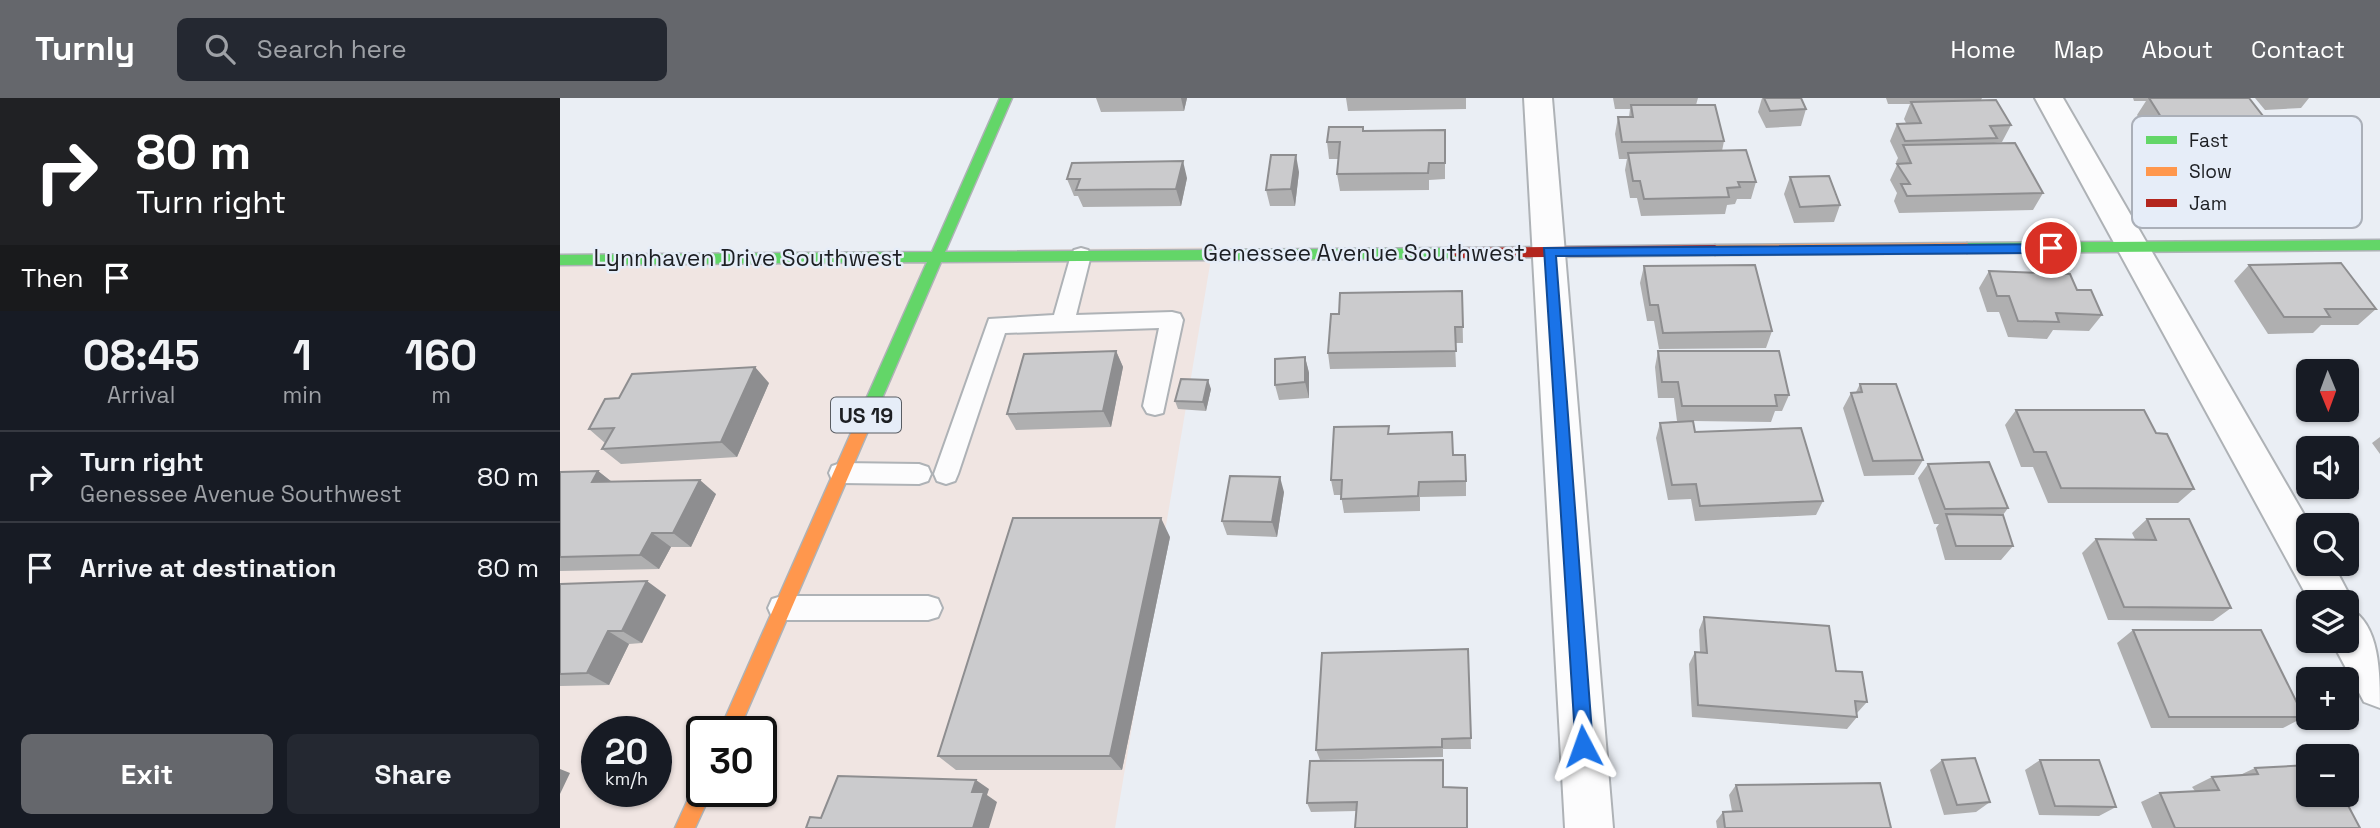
<!DOCTYPE html>
<html lang="en">
<head>
<meta charset="utf-8">
<style>
	:root { --surface:#171b24; --page:#242831; --text:#f1f3f6; --muted:#9ea1a6; --line:#363941; --accent:#65676c }
	body { margin:0; font-family:"Space Grotesk",sans-serif; background:var(--page); color:var(--text); height:100vh; display:flex; flex-direction:column; font-size:26px; white-space:nowrap }
	* { box-sizing:border-box; margin:0 }
	p { font-size:23px; color:var(--muted) }
	.icon { flex:none; width:38px; height:38px; fill:none; stroke:currentColor; stroke-width:2; stroke-linecap:round; stroke-linejoin:round }
	.map { position:relative; flex:1; overflow:hidden }
	.details { display:flex; flex-direction:column; background:var(--surface); width:560px }
	.details>* { flex:none }
	.guide { background:#202124; color:#fff; overflow:hidden }
	.needle { width:46px; rotate:179deg }
	.fabs { position:absolute; left:1736px; top:261px; display:grid; gap:14px }
	.fabs a { display:grid; place-items:center; width:63px; height:63px; border-radius:10px; background:var(--surface); box-shadow:0 2px 5px #0004; font-size:35px }
	.speed { position:absolute; left:21px; top:618px; display:flex; gap:14px; font-size:35px; font-weight:700; text-align:center }
	.speed>* { display:grid; place-content:center; width:91px; height:91px; border-radius:50%; background:var(--surface); box-shadow:0 2px 5px #0004; line-height:1 }
	.speed small { font-size:18px; font-weight:400 }
	.speed .limit { border:4px solid #111; border-radius:10px; background:#fff; color:#111 }
	.pin { position:absolute; display:grid; place-items:center; width:60px; height:60px; color:#fff; margin:-30px; border:4px solid #fff; border-radius:50%; box-shadow:0 2px 7px #0007 }
	.me { position:absolute; width:77px; margin:-38px; rotate:356deg; stroke-linejoin:round; filter:drop-shadow(0 0 5px #0008) }
	.turn { display:flex; align-items:center; gap:24px; height:147px; padding:0 21px; font-size:32px }
	.turn .icon { width:91px; height:91px; stroke-width:2.5 }
	.turn b { display:block; font-size:49px; line-height:60px }
	.then { display:flex; align-items:center; height:66px; padding:0 21px; background:#0003; gap:14px; font-size:26px }
	.eta { display:flex; justify-content:space-evenly; align-items:center; height:119px; text-align:center }
	.eta b { font-size:42px; font-weight:800; line-height:49px }
	.cta { display:flex; gap:14px; margin-top:auto; padding:14px 21px }
	.cta a { flex:1; height:80px; border-radius:10px; background:var(--accent); color:#fff; font-size:28px; font-weight:800; line-height:80px; text-align:center }
	.cta a+a { background:var(--page); color:var(--text) }
	ul { padding:0; list-style:none }
	li { display:flex; align-items:center; gap:21px; height:91px; padding:0 21px; border-top:2px solid var(--line) }
	li div { flex:1 }
	li b { display:block; font-size:26px }
	li em { font-style:normal }
	header { display:flex; align-items:center; gap:42px; box-sizing:border-box; height:98px; padding:0 35px; background:var(--accent); color:#fff }
	header strong { font-size:33px }
	nav { display:flex; gap:38px; margin-inline-start:auto; font-size:24px }
	.search { width:490px; height:63px; background:var(--page); display:flex; align-items:center; gap:18px; box-sizing:border-box; padding:0 24px; border-radius:10px; color:var(--muted); font-size:26px }
	main { display:flex; flex:1; min-height:0 }
	.map>svg:first-child { display:block }
	.commercial { fill:#f0e5e2; fill-rule:evenodd }
	.lines { fill:none; stroke-linecap:round; stroke-linejoin:round }
	.lane-casing { stroke:#aeb2b6; stroke-width:4 }
	.street-casing { stroke:#aeb2b6; stroke-width:4 }
	.fast-casing { stroke:#aeb2b6; stroke-width:3 }
	.slow-casing { stroke:#aeb2b6; stroke-width:3 }
	.jam-casing { stroke:#aeb2b6; stroke-width:3 }
	.lane { fill:#fcfcfd; fill-rule:evenodd }
	.street { fill:#fcfcfd; fill-rule:evenodd }
	.fast { fill:#63d668; fill-rule:evenodd }
	.slow { fill:#ff974d; fill-rule:evenodd }
	.jam { fill:#b3261e; fill-rule:evenodd }
	.wall { fill:#afafb0 }
	.shaded-wall { fill:#8e8e90 }
	.building { fill:#cbcbcd; stroke:#8e8e90; stroke-width:2 }
	.route { fill:#1a73e8; stroke:#114b97; stroke-width:2 }
	.labels { text-anchor:middle; dominant-baseline:central; stroke-width:5; stroke-linejoin:round; paint-order:stroke }
	.shield { fill:#e6edf8; stroke:#595d63; stroke-width:2 }
	.shield-label { font-size:21px; font-weight:bold; fill:#1d1f23 }
	.street-label { font-size:23px; fill:#1d1f23; stroke:#e6edf8 }
	.key { fill:#e6edf8; stroke:#aaafb8; stroke-width:2 }
	.key-label { font-size:19px; fill:#1d1f23 }
</style>
</head>
<body>
<header>
<strong>Turnly</strong>
<div class="search"><svg class="icon" aria-label="search" viewBox="0 0 24 24"><circle cx="10" cy="10" r="6"/><path d="M15 15l6 6"/></svg>Search here</div>
<nav><a>Home</a><a>Map</a><a>About</a><a>Contact</a></nav>
</header>
<main>
<section class="details">
<div class="guide">
<div class="turn"><svg class="icon" aria-label="right" viewBox="0 0 24 24"><path d="M7 20v-9h11M14 6l5 5-5 5"/></svg><div><b>80 m</b>Turn right</div></div>
<div class="then">Then<svg class="icon" aria-label="arrive" viewBox="0 0 24 24"><path d="M6 21V4h12l-3 4 3 4H6"/></svg></div>
</div>
<div class="eta">
<div><b>08:45</b><p>Arrival</p></div>
<div><b>1</b><p>min</p></div>
<div><b>160</b><p>m</p></div>
</div>
<ul>
<li><svg class="icon" aria-label="right" viewBox="0 0 24 24"><path d="M7 20v-9h11M14 6l5 5-5 5"/></svg><div><b>Turn right</b><p>Genessee Avenue Southwest</p></div><em>80 m</em></li>
<li><svg class="icon" aria-label="arrive" viewBox="0 0 24 24"><path d="M6 21V4h12l-3 4 3 4H6"/></svg><div><b>Arrive at destination</b></div><em>80 m</em></li>
</ul>
<div class="cta"><a>Exit</a><a>Share</a></div>
</section>
<div class="map">
<svg width="1820" height="730" viewBox="0 0 1820 730">
	<rect width="100%" height="100%" fill="#eaeef4"/>
	<path class="commercial" d="M653,149L555,730H0V158ZM37,634H96V693H37ZM142,634H201V693H142Z"/>
	<g class="lines">
		<defs>
			<path id="lane" d="M521,150L528,152L531,157L516,217L612,214L620,216L623,222L603,315L595,317L587,315L583,308L599,230L445,235L398,376L395,383L386,386L377,383L374,376L429,221L494,217L511,157L514,152Z
				M281,365L359,366L368,369L371,376L368,383L359,386L281,385L272,382L269,375L272,368Z
				M222,498H368L378,501L382,510L378,519L368,522H222L212,519L208,510L212,501Z"/>
			<path id="street" d="M964,0H992L1053,730H1005Z
				M1475,0H1503L1750,427L1748,466H1773L1793,504L1790,511C1820,526 1820,577 1820,610L1804,604L1771,542H1787V504H1750Z"/>
			<path id="fast" d="M440,0H452L385,154L898,150L905,155L898,160L381,164L311,326L308,330H298L295,326L367,164L0,167V157L372,154Z
				M1820,142V152L1407,155L1400,150L1407,145Z"/>
			<path id="slow" d="M1407,145L1414,150L1407,155L1155,157L1148,152L1155,147Z
				M303,320L308,322L311,326L178,634H159L295,326L298,322Z
				M142,683V693H152L135,730H115L135,686Z"/>
			<path id="jam" d="M1155,147L1162,152L1155,157L898,160L891,155L898,150Z"/>
		</defs>
		<use href="#lane" class="lane-casing"/>
		<use href="#street" class="street-casing"/>
		<use href="#fast" class="fast-casing"/>
		<use href="#slow" class="slow-casing"/>
		<use href="#jam" class="jam-casing"/>
		<use href="#lane" class="lane"/>
		<use href="#street" class="street"/>
		<use href="#fast" class="fast"/>
		<use href="#slow" class="slow"/>
		<use href="#jam" class="jam"/>
	</g>
	<path class="wall" d="M536,0H627L624,13L541,14Z
		M786,0H906V11L788,13Z
		M1053,0H1138L1136,7L1164,43L1162,53L1196,84L1191,101H1177L1175,106L1167,107L1165,116L1081,118L1077,100H1070L1065,72L1067,61H1059L1055,36L1058,19H1069L1070,11H1055Z
		M1202,0H1241L1246,11L1241,28L1206,30L1198,14Z
		M1326,0H1422L1421,2L1451,27L1442,44L1434,45V46L1483,95L1473,112L1339,115L1334,103L1337,95L1330,82L1337,67L1336,64L1338,60L1330,43L1337,26L1346,25L1344,21L1350,6H1328Z
		M1573,0H1689L1703,18L1694,29L1701,39L1690,52L1716,59L1748,80L1743,86L1754,100L1739,117L1638,119L1614,83L1621,74L1619,70L1629,56H1599L1586,36L1588,33L1577,17L1586,3H1574Z
		M1695,0H1749L1741,10L1705,12Z
		M803,29L804,33L885,32V81L869,82V92L780,93L777,76L779,61H769L767,44Z
		M739,74L735,108H710L706,92Z
		M1230,79L1280,107L1274,124L1234,125L1224,96Z
		M627,80L621,108L523,109L518,98H514L507,81Z
		M1689,167L1816,211L1798,227H1761L1753,235L1708,236L1674,183Z
		M1084,168L1212,233L1206,250L1099,251L1094,223H1087L1080,185Z
		M1429,173L1517,192L1542,217L1529,233L1493,232L1487,241L1448,239L1439,214H1427L1419,190Z
		M902,193L903,245H895L896,269L770,271L768,255L779,216Z
		M556,253L563,269L551,329L456,332L447,316Z
		M1098,253L1229,297L1222,313H1215L1211,324L1133,323L1135,334L1263,403L1256,417L1135,423L1131,401L1108,402L1096,340L1100,325L1117,323L1114,300H1098L1095,269Z
		M745,259L749,275V300L719,302L715,287Z
		M209,285L177,359L61,366L42,351L45,345L29,331Z
		M1300,286L1363,362L1354,377L1304,378L1283,310L1291,295L1296,294Z
		M651,291L646,313L618,311L615,303Z
		M1456,312L1596,335L1634,391L1618,405H1488L1473,369H1461L1445,327Z
		M830,336L893,357L906,383V398L860,399V413L784,415L781,397H774L771,382Z
		M1820,339V356L1812,345Z
		M1368,366L1448,410L1443,417L1453,448L1441,462H1385L1376,430L1379,426H1374L1358,380Z
		M38,373L52,384L156,396L131,449H111L99,471L0,473V374Z
		M724,394L717,439L667,437L662,423Z
		M1587,421L1671,510L1653,523L1548,522L1522,455L1536,441H1575L1572,435Z
		M610,439L562,672H396L378,658Z
		M0,486L106,497L82,545L69,546L49,587L0,588Z
		M1144,519L1276,573L1307,604L1297,615V619L1287,631L1132,619L1129,566L1135,554H1140L1139,532Z
		M1573,532L1744,619L1723,630H1591L1557,545Z
		M908,551L911,651H883V659L760,662L756,652Z
		M1382,662L1430,704L1416,714L1384,717L1370,672Z
		M1480,662L1556,709L1539,718L1479,717L1465,672Z
		M1695,670L1800,730H1592L1581,704L1600,695L1635,693L1632,689L1652,679L1680,677Z
		M884,672V689L796,713L751,714L747,705Z
		M1176,687L1331,730H1157L1156,723L1163,714L1172,713L1169,697Z"/>
	<path class="shaded-wall" d="M621,0H627L624,13Z
		M736,57L739,74L735,108L731,91Z
		M623,63L627,80L621,108L616,91Z
		M556,253L563,269L551,329L543,313Z
		M745,259L749,275V300L745,284Z
		M195,269L209,285L177,359L161,344Z
		M648,282L651,291L646,313L643,304Z
		M38,373L57,388L32,384Z
		M720,379L724,394L717,439L712,424Z
		M140,382L156,396L131,449L113,435Z
		M601,420L610,439L562,672L550,658Z
		M92,435L111,449L99,471L80,457Z
		M87,483L106,497L82,545L62,533Z
		M48,533L69,546L49,587L27,575Z
		M0,671L10,675L0,696Z
		M416,682L429,691L427,697L437,704L429,730H413L412,694Z"/>
	<path class="building" d="M1204,0H1241L1246,11L1210,13Z
		M1589,0H1689L1703,18H1685L1701,39H1611L1597,19H1601Z
		M1436,2L1451,27L1430,28L1437,40L1345,43L1337,26L1361,25L1351,4Z
		M1071,7H1155L1164,43L1062,44L1058,19H1073Z
		M769,29H803V33L885,32V65H869L868,75L777,76L780,44H767Z
		M1455,45L1483,95L1347,98L1341,86H1350L1337,66L1351,65L1343,47Z
		M1186,52L1196,84H1178L1180,89L1167,90L1169,99L1084,101L1080,83H1073L1068,55Z
		M711,57H736L731,91L706,92Z
		M623,63L616,91L516,92L520,81H507L512,65Z
		M1269,78L1280,107L1240,109L1230,79Z
		M1781,165L1816,211H1765L1770,219H1724L1689,167Z
		M1195,167L1212,233L1103,235L1098,207H1090L1084,168Z
		M1429,173L1510,176L1517,192H1531L1542,217L1496,215L1499,224L1458,223L1449,198H1437Z
		M902,193L903,229H895L896,253L768,255L771,216H779L780,195Z
		M556,253L543,313L447,316L464,256Z
		M1098,253H1219L1229,297H1215L1217,308H1122L1118,284H1102Z
		M745,259V284L715,287V261Z
		M195,269L161,344L42,351L54,330L29,331L45,301L59,300L72,276Z
		M621,281L648,282L643,304L615,303Z
		M1300,286H1336L1363,362L1313,363L1291,295L1302,294Z
		M1456,312H1584L1596,335L1607,336L1634,391L1501,390L1486,354H1474Z
		M1133,323L1135,334L1241,330L1263,403L1140,408L1136,386L1112,387L1100,325Z
		M829,328L828,336L892,334L893,357H905L906,383L859,384L858,398L781,401L782,382H771L774,329Z
		M1429,364L1448,410L1385,411L1368,366Z
		M38,373L32,384L140,382L113,435H92L80,457L0,459V374Z
		M670,378L720,379L712,424L662,423Z
		M1386,416L1443,417L1453,448H1396Z
		M453,420H601L550,658H378Z
		M1587,421H1629L1671,510L1564,509L1536,441L1596,442Z
		M87,483L62,533H48L27,575L0,576V486Z
		M1144,519L1269,528L1276,573L1302,574L1307,604L1295,603L1297,619L1138,607L1135,554L1147,555Z
		M1573,532H1701L1744,619H1609Z
		M908,551L911,640L882,641V649L756,652L762,555Z
		M1415,660L1430,704L1397,707L1382,662Z
		M883,662V689L907,690V730H795L797,704L747,705L750,663Z
		M1480,662H1539L1556,709L1495,708Z
		M1748,667V696H1782L1800,730H1615L1600,695L1659,692L1652,679L1698,676L1695,670Z
		M278,678L416,682L412,694H424L413,730H246L250,719L261,720Z
		M1320,685L1331,730H1165L1163,714L1182,713L1176,687Z"/>
	<path class="route" d="M1491,146L1498,150L1491,155L996,158L1033,648L1030,654L1023,657L1016,654L984,150Z"/>
	<g class="labels">
		<rect class="shield" x="271" y="299.5" width="70" height="35" rx="5"/>
		<g class="shield-label">
			<text x="306" y="317">US 19</text>
		</g>
		<g class="street-label">
			<text x="804" y="155">Genessee Avenue Southwest</text>
			<text x="188" y="160">Lynnhaven Drive Southwest</text>
		</g>
	</g>
	<rect x="1572" y="18" width="230" height="112" rx="10" class="key"/>
	<rect x="1586" y="38" width="31" height="8" fill="#63d668"/>
	<rect x="1586" y="69" width="31" height="9" fill="#ff974d"/>
	<rect x="1586" y="101" width="31" height="8" fill="#b3261e"/>
	<g class="key-label">
		<text x="1629" y="49">Fast</text>
		<text x="1629" y="80">Slow</text>
		<text x="1629" y="112">Jam</text>
	</g>
</svg>
<div class="fabs">
<a><svg class="needle" viewBox="-14 -14 28 28"><path d="M0-13l5 13h-10z" fill="#e53935"/><path d="M0 13l5-13h-10z" fill="#9ea1a6"/></svg></a>
<a><svg class="icon" aria-label="sound" viewBox="0 0 24 24"><path d="M4 9h4l5-4v14l-5-4H4zM17 9q2 3 0 6"/></svg></a>
<a><svg class="icon" aria-label="search" viewBox="0 0 24 24"><circle cx="10" cy="10" r="6"/><path d="M15 15l6 6"/></svg></a>
<a><svg class="icon" aria-label="layers" viewBox="0 0 24 24"><path d="M12 4l9 5-9 5-9-5zM3 14l9 5 9-5"/></svg></a>
<a>+</a>
<a>−</a>
</div>
<div class="speed"><div>20<small>km/h</small></div><div class="limit">30</div></div>
<div class="pin" style="left:1491px;top:150px;background:#d93025"><svg class="icon" aria-label="arrive" viewBox="0 0 24 24"><path d="M6 21V4h12l-3 4 3 4H6"/></svg></div>
<svg class="me" style="left:1023px;top:648px" viewBox="-20 -20 40 40"><path d="M0-17L14 15 0 8-14 15z" fill="#1a73e8" stroke="#fff" stroke-width="4"/></svg>
</div>
</main>
</body>
</html>
